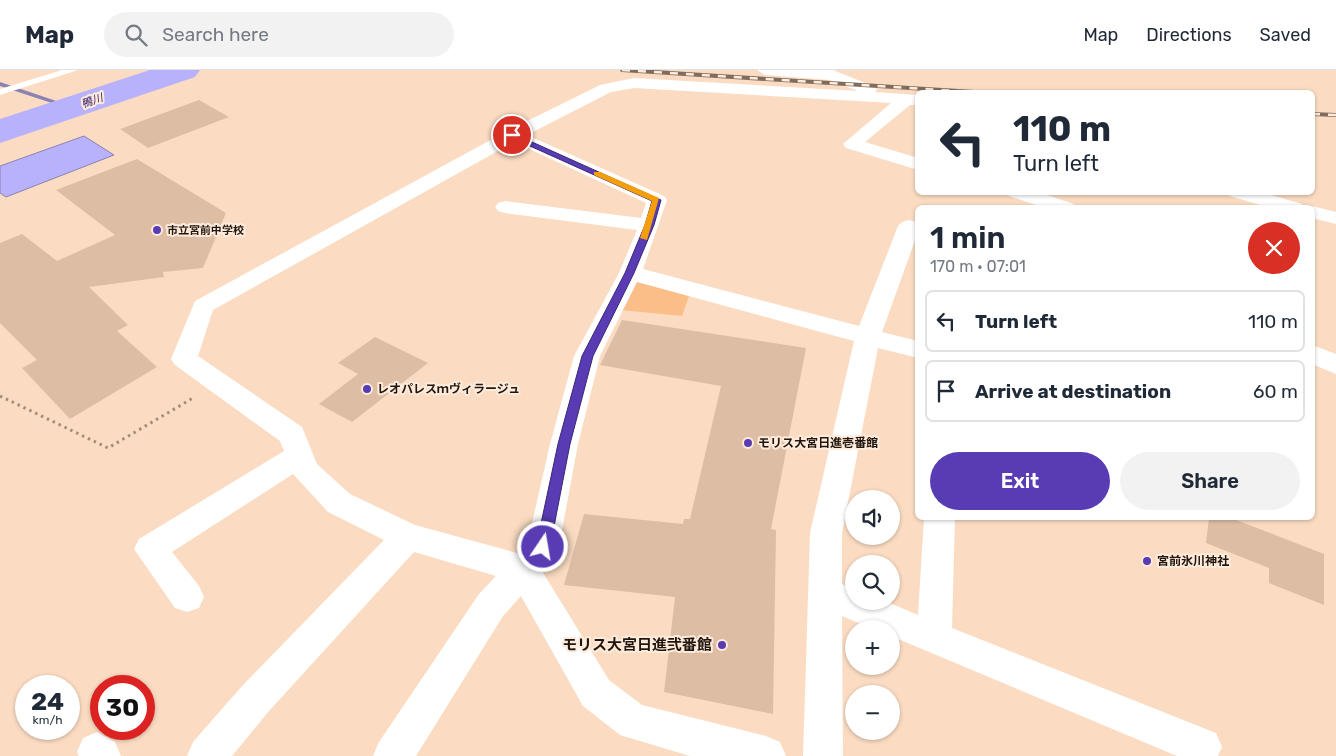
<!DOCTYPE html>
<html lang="en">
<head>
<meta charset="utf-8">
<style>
	:root { --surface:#fff; --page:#f2f2f3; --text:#1f2937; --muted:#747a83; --line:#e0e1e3; --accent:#593cb4 }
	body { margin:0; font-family:Rubik,"Noto Sans JP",sans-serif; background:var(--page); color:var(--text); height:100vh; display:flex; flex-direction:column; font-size:19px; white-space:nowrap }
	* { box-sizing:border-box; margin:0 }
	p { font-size:16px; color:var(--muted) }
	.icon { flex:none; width:28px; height:28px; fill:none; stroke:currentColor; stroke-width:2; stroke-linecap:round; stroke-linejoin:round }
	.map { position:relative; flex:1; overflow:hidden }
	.side { position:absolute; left:915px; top:135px; width:400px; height:315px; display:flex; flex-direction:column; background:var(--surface); border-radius:8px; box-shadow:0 1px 4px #0004 }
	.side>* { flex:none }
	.guide { position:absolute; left:915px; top:20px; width:400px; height:105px; border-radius:8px; box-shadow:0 1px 4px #0004; background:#fff; color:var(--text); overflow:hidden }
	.tools { position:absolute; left:845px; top:420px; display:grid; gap:10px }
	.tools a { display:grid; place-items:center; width:55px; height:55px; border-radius:50%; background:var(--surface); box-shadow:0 1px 4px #0004; font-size:25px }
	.speed { position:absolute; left:15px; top:605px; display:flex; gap:10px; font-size:25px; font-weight:700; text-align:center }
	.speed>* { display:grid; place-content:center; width:65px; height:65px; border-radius:50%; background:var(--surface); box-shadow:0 1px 4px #0004; line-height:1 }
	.speed small { font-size:12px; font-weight:400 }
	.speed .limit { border:8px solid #d22; background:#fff; color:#111 }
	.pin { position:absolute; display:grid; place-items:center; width:42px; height:42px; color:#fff; margin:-21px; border:2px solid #fff; border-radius:50%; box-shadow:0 1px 5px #0007 }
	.me { position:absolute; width:55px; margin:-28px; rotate:12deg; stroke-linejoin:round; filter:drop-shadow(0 0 4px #0008) }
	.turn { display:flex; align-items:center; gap:18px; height:105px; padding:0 15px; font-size:22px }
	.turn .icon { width:65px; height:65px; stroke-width:2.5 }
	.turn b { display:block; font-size:35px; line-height:42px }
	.round { display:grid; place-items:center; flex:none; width:52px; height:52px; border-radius:26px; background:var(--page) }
	.overview { display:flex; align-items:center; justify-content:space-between; height:85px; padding:0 15px }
	h1 { font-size:30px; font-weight:600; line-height:38px }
	.cta { display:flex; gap:10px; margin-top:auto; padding:10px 15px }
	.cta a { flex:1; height:58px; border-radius:30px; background:var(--accent); color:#fff; font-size:20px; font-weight:600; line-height:58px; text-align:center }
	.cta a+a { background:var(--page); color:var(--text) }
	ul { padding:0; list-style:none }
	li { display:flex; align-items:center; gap:15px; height:62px; margin:0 10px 8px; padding:0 5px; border:2px solid var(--line); border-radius:8px }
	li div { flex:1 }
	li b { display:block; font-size:19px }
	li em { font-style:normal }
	header { display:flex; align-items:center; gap:30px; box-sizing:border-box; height:70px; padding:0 25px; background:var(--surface); border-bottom:1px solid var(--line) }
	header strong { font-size:24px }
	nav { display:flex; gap:28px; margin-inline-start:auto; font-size:18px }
	.search { width:350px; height:45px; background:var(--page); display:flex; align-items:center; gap:12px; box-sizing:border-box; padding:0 18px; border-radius:28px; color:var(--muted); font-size:19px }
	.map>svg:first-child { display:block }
	.green { fill:#fcbe88 }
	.water { fill:#b8b1fb; stroke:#8b82b4 }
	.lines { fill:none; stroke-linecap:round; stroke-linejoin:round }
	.stream { fill:#8b82b4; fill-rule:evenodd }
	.river { fill:#b8b1fb; fill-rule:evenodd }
	.building { fill:#ddbea5 }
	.path { stroke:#a48d7a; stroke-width:3; stroke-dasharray:2.5 4; stroke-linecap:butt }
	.service { fill:#fff; fill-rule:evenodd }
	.minor { fill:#fff; fill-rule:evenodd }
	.rail-casing { stroke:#806c5c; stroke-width:4 }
	.rail { stroke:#ffebdc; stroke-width:2.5; stroke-dasharray:8; stroke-linecap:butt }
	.route { fill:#593cb4; stroke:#3a2775 }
	.slow { fill:#f59e0b }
	.poi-dot { fill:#593cb4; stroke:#ffebdc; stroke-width:2 }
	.labels { text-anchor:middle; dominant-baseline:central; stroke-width:4; stroke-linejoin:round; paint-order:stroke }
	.far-water-label { font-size:11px; font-style:italic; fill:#311b6e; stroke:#ffebdc }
	.far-poi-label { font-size:11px; font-weight:bold; fill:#21160d; stroke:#ffebdc; text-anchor:start }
	.poi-label { font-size:12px; font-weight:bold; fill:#21160d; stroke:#ffebdc; text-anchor:start }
	.near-poi-label { font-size:15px; font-weight:bold; fill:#21160d; stroke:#ffebdc; text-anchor:end }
</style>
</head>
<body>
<header>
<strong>Map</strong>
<div class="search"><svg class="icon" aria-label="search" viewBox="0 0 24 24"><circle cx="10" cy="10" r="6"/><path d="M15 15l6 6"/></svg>Search here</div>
<nav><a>Map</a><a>Directions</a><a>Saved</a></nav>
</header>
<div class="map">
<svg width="1336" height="686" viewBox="0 0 1336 686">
	<rect width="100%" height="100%" fill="#fbdcc2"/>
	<path class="green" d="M637,210L689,226L682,246L621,240Z"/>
	<path class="water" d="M84,66L114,85L6,127L0,123V96Z"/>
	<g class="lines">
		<path class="stream" d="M0,12L74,37L75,38L70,39L0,16Z"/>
		<path class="river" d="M150,0H200L195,7L0,73V49Z"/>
	</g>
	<path class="building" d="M199,30L229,47L148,78L120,59Z
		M137,89L226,143L203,198L163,202L164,207L89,217L128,255L117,261L157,297L70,349L22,298L37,290L0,253V173L22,164L57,191L115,165L56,120Z
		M622,250L806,278L771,459L776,460L773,644L664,622L675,527L564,515L584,444L683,454L684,449H690L721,316L600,295Z
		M375,267L428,293L352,352L319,334L358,304L338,293Z
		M1209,448H1231L1324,484V535L1269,513V498L1206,473Z"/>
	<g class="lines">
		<path class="path" d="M0,326L108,378L193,328"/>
		<path class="service" d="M62,0H78L0,25V19Z"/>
		<path class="minor" d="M757,0H833L875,17L877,20L875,22L918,25V35H910L865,72L918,88V100L846,78L843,74L891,33L634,18L611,22L527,65L664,126L667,130L643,199L859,256L898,156L902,152L909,150L916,152L918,162L882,262L918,271V288L878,278L842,463V514L854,519V531H885L918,545L924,448H955L952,558L1216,663L1222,677L1218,686H1177L891,566V559H873L842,546L843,686H803L810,463L854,271L637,212L600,286L578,374L559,477L554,487L542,501L609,610L642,635L766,666L780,672L786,686H690L620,665L583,636L521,526L503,546L416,686H373L379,672L479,524L496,506L414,482L269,641L232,686H187L193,672L243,615L384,470L328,442L293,404L172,482L199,516L204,527L199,538L187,542L175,538L134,479L139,469L284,381L280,371L175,295L171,289L195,231L507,61L600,15L634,8L858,21L830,10L765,5ZM514,72L646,133L641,148L505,131L498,133L495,137L498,141L505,143L637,160L619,203L574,286L550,374L528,471L517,483L415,455L350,424L317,394L302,357L198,286L213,240Z
			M1006,122H1038L1074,134L1077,138H1045L1009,126Z
			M1227,122H1261L1302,134L1305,138H1270L1230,126Z
			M1312,136L1336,142V154L1312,148V138H1305Z
			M1312,275L1336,284V304L1312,294Z
			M97,662L115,672L121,686H79L77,682L83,668Z"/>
		<defs>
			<path id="rail" d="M622,0L974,22
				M1312,44L1336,45"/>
		</defs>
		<use href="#rail" class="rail-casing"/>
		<use href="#rail" class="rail"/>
	</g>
	<path class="route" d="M512,63L661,130L654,155L634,203L593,286L570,374L550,477L548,481H538L536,477L558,374L582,286L625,203L645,155L652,131L510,67L509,65Z"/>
	<path class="slow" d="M594,102H600L659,128L647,170L640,168L652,131L594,105Z"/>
	<g class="poi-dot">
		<circle cx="157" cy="160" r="5"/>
		<circle cx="367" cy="319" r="5"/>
		<circle cx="748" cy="373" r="5"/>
		<circle cx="1147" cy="491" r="5"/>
		<circle cx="722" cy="575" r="5"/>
	</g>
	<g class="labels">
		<g class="far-water-label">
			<text transform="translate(92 31) rotate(-19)">鴨川</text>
		</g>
		<g class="far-poi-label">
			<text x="167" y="160">市立宮前中学校</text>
		</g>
		<g class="poi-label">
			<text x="377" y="319">レオパレスｍヴィラージュ</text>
			<text x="758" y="373">モリス大宮日進壱番館</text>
			<text x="1157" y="491">宮前氷川神社</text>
		</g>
		<g class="near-poi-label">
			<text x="712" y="575">モリス大宮日進弐番館</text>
		</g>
	</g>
</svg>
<div class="tools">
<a><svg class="icon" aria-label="sound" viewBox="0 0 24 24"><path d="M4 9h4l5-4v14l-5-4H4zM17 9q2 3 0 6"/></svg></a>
<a><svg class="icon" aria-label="search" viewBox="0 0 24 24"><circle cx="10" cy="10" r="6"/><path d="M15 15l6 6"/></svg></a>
<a>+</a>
<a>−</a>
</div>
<div class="speed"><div>24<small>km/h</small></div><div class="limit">30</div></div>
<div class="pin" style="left:512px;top:65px;background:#d93025"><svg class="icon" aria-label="arrive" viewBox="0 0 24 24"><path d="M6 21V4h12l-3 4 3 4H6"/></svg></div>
<svg class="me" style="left:543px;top:477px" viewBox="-20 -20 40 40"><circle r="17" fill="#593cb4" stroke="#fff" stroke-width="3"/><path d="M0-11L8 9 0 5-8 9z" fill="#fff"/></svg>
<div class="guide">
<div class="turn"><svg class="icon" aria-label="left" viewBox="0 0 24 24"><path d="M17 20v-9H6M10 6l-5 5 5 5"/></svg><div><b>110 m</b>Turn left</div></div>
</div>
<section class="side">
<div class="overview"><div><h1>1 min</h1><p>170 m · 07:01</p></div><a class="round" style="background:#d93025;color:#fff"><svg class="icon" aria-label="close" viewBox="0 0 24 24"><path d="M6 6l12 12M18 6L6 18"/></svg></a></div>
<ul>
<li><svg class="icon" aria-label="left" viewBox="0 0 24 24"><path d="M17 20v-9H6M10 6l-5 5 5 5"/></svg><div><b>Turn left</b></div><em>110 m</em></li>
<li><svg class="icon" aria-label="arrive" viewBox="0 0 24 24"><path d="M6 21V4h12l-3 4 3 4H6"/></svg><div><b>Arrive at destination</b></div><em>60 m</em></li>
</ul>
<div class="cta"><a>Exit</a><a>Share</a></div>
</section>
</div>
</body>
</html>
